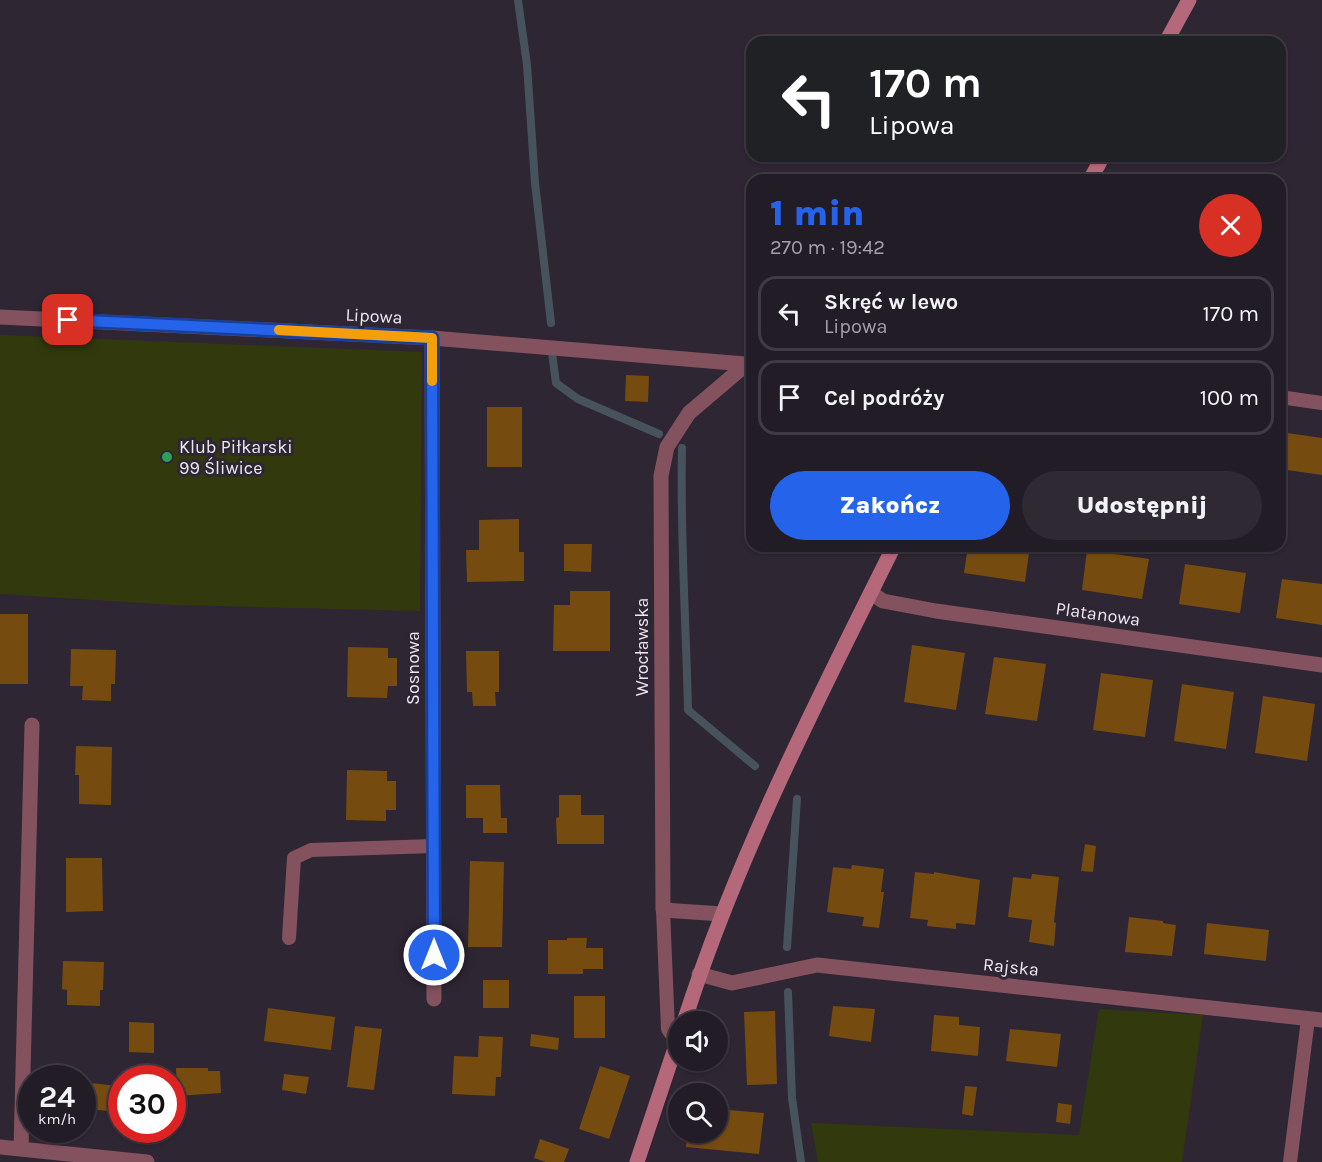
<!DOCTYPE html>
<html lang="pl">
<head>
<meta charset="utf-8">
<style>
	:root { --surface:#221c26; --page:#2e2932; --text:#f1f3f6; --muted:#a2a1a7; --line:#3f3a43; --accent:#2563eb }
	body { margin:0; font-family:Karla,sans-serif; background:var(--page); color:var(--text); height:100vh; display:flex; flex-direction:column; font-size:22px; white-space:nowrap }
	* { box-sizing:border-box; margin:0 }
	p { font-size:20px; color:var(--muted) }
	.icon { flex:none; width:33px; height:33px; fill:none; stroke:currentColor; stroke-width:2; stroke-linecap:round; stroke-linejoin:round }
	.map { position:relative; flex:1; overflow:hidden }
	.panel { position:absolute; left:746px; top:174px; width:540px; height:378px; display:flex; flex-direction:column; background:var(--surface); border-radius:18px; box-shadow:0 2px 4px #0004,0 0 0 2px var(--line) }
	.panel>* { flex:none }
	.guide { position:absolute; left:746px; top:36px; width:540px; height:126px; border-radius:18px; box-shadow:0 2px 4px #0004,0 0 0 2px var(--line); background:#202124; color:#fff; overflow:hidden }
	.controls { position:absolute; left:668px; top:1011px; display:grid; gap:12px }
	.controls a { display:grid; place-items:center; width:60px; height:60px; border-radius:50%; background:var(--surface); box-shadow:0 2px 4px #0004,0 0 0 2px var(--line); font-size:30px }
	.speed { position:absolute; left:18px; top:1065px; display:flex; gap:12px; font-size:30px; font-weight:700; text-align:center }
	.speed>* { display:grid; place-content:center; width:78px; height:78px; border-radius:50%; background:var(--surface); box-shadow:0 2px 4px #0004,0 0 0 2px var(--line); line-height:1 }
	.speed small { font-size:15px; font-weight:400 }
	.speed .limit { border:9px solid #d22; background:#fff; color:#111 }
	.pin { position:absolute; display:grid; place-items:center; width:51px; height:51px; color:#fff; margin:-26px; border-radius:12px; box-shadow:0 3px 9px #0006 }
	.me { position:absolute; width:66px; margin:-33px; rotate:0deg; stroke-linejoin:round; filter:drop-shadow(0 0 4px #0008) }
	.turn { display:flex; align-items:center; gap:21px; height:126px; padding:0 24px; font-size:27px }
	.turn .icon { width:78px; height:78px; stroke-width:2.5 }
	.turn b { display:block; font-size:42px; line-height:51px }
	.round { display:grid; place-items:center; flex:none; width:63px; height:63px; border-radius:32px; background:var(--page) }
	.head { display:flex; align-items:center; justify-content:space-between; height:102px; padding:0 24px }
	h1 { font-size:36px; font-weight:800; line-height:45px; color:var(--accent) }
	.primary-button { display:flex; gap:12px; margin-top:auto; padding:12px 24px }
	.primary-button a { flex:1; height:69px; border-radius:36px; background:var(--accent); color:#fff; font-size:24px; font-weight:800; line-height:69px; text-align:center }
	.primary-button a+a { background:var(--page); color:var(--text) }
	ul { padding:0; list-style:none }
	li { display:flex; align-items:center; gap:18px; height:75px; margin:0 12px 9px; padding:0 12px; border:3px solid var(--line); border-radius:18px }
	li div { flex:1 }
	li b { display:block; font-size:22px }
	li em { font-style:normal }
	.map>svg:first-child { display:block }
	.green { fill:#323a0d }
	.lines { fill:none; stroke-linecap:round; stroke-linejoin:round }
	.stream { stroke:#47535c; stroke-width:8 }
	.building { fill:#764b10 }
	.lane { stroke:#84525e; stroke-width:14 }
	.street { stroke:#84525e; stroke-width:15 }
	.secondary { stroke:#b6687b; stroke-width:15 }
	.route-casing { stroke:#184099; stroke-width:15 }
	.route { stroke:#2563eb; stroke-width:10 }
	.slow { stroke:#f59e0b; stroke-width:10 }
	.leisure-dot { fill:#2e9e5b; stroke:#2e2633; stroke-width:2 }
	.labels { text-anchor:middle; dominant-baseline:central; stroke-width:6; stroke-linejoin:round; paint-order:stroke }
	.street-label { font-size:18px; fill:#ece7f0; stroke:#2e2633 }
	.poi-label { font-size:18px; fill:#ece7f0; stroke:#2e2633; text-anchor:start }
</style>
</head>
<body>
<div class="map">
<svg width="1322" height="1162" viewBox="0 0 1322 1162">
	<rect width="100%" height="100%" fill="#2e2633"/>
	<path class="green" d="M0,335L422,352L420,611L174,605L0,594Z
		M1099,1009L1203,1015L1182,1162H818L811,1123L1079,1135Z"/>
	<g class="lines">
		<path class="stream" d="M518,0L527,65L535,183L551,323
			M552,353L556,383L578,399L659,434
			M682,448C680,535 686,622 688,710L755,766
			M787,947L797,799
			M788,992L792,1098L801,1162"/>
	</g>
	<path class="building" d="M626,375L649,376L648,402L625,401Z
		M487,407H522V467H487Z
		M1280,432L1322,438V475L1287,470L1288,456L1280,455Z
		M519,519V552H524V581L467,582L466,550H479V520Z
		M564,544H592L591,572L564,571Z
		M968,546H1030L1025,582L964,573Z
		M1087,550L1149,559L1142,599L1082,590Z
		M1185,564L1246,573L1240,613L1179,604Z
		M1282,579L1322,584V625L1276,618Z
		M570,591H610V651H553L554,605H570Z
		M0,614H28V684H0Z
		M912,645L965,653L956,710L904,702Z
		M348,647L388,648V658H397V686H388L387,698L347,697Z
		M71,649L116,650L115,684H111V701L82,700L83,686H70Z
		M466,651H499V692H495L496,706H473L472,692H467Z
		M994,657L1046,664L1037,721L985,714Z
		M1101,673L1153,680L1145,737L1093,730Z
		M1182,684L1234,692L1226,749L1174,741Z
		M1263,696L1315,704L1307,761L1255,753Z
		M76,746L112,747L111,805L79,804V775H75Z
		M347,770L387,771V781H396V810H386V821L346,820Z
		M466,785H500L501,818H507V833H483V818H466Z
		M559,795H581V815H604V844H557L556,818L559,817Z
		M1085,844L1096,846L1093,872L1081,871Z
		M66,858H102L103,911L66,912Z
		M470,861L504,862L502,947H468Z
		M852,865L884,869L881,892H884L879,928L862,926L864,917L827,912L833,867L851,869Z
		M915,872L934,874V872L980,880L975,925L956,923V929L927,926L928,920L910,918Z
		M1032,874L1059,877L1054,922L1056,923L1054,946L1029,942L1032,920L1008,917L1013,877L1031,879Z
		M1129,917L1163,921V923L1176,925L1172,956L1125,952Z
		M1207,923L1269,930L1266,961L1204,954Z
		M567,938H587L586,948H603V969H583V974H548V940H567Z
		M63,961L104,962L103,990H100V1006L67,1005V990L62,989Z
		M483,980H509V1008H483Z
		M574,996H605V1038H574Z
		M833,1006L875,1009L871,1042L829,1036Z
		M268,1008L335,1017L331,1050L264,1041Z
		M775,1011L777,1084L747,1085L744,1012Z
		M934,1015L959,1017V1025L980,1027L978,1056L931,1051Z
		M129,1022L154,1023V1053L129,1052Z
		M355,1026L382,1029L374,1090L347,1087Z
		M1010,1029L1061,1034L1057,1067L1006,1061Z
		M531,1034L559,1038L558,1050L530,1046Z
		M479,1036L503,1037L501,1077H496L495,1096L452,1094L454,1056L478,1057Z
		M600,1066L630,1076L609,1139L579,1129Z
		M176,1068H208V1071H220L221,1093L177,1096Z
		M284,1074L309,1077L306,1094L282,1090Z
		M82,1082L118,1086L116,1112L82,1108Z
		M965,1086L977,1087L973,1116L962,1114Z
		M1058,1103L1072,1105L1070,1124L1056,1122Z
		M717,1109L764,1113L759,1154L686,1147L687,1132H717Z
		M540,1139L569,1149L564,1162H546L534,1158Z"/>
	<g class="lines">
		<path class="lane" d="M1280,397L1322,403
			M663,910L668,1029L677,1042
			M289,938L294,858L311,850L434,846
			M1290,1162L1308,1019"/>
		<path class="street" d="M0,317L432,338L745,364
			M432,338L434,999
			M871,593L883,601L936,611L1322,665
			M722,914L663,910L661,476L667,447L689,413L749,362
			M699,974L732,983L817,965L1322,1020
			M0,1147L147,1162
			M21,1149L32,725"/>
		<path class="secondary" d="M1166,42L1189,0
			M1090,180L1103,156
			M684,1022C737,856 817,701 894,546
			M637,1162L678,1039"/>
	</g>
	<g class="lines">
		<defs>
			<path id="route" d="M68,320L432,338L434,955"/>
		</defs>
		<use href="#route" class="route-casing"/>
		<use href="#route" class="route"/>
		<path class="slow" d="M279,330L432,338V381"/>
	</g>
	<circle class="leisure-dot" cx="167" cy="457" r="6"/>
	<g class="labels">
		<g class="street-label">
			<text transform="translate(374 316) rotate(3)">Lipowa</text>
			<text transform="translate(1098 614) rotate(8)">Platanowa</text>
			<text transform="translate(642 647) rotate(-90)">Wrocławska</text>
			<text transform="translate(413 668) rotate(-90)">Sosnowa</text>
			<text transform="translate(1011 967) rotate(6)">Rajska</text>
		</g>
		<g class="poi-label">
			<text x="179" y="447">Klub Piłkarski<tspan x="179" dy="21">99 Śliwice</tspan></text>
		</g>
	</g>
</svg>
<div class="controls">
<a><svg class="icon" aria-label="sound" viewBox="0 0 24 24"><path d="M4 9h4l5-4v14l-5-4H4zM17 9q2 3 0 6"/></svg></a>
<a><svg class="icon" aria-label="search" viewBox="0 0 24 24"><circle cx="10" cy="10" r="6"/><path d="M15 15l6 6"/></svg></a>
</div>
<div class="speed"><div>24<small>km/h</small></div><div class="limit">30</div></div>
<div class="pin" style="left:68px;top:320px;background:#d93025"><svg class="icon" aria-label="arrive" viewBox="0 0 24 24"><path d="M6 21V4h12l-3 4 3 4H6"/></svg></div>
<svg class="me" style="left:434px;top:955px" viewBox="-20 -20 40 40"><circle r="17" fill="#2563eb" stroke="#fff" stroke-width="3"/><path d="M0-11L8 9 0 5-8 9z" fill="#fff"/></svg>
<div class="guide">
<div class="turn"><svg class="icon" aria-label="left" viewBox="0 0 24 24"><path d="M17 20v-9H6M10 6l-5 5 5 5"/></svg><div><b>170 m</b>Lipowa</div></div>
</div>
<section class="panel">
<div class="head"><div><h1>1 min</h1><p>270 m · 19:42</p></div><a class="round" style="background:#d93025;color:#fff"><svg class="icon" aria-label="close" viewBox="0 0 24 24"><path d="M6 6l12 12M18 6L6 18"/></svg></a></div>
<ul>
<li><svg class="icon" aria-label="left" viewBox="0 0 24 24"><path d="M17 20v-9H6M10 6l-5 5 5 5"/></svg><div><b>Skręć w lewo</b><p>Lipowa</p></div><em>170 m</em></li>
<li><svg class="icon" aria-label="arrive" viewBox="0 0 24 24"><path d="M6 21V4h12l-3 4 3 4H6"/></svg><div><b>Cel podróży</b></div><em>100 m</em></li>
</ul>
<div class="primary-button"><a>Zakończ</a><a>Udostępnij</a></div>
</section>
</div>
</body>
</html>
